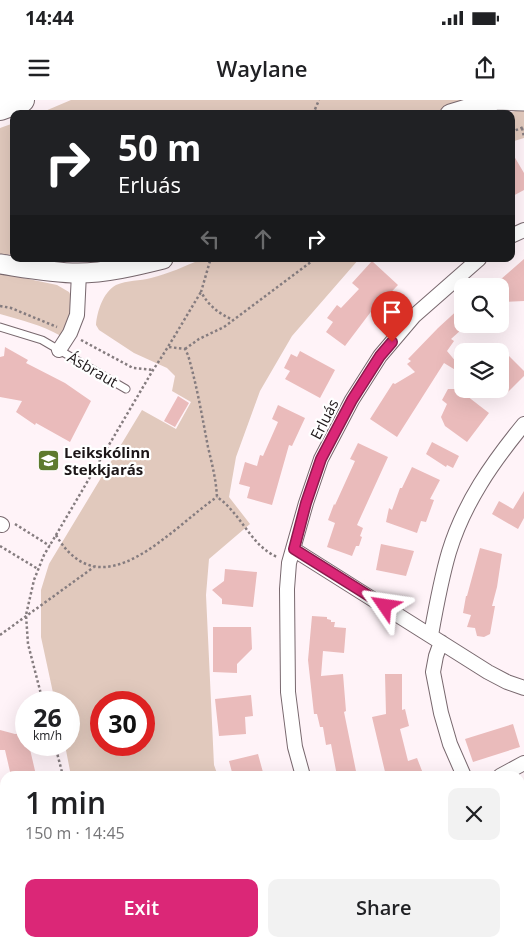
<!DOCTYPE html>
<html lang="en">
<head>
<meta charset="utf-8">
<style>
	:root { --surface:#fff; --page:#f2f2f2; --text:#202124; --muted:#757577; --accent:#db2777 }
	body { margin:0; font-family:"Open Sans",sans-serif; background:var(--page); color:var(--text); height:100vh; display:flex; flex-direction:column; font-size:19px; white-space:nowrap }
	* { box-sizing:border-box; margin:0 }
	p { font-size:16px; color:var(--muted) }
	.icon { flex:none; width:28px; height:28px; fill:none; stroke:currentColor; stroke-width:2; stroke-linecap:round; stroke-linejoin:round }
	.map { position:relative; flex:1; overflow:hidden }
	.side { position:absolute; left:0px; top:671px; width:525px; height:176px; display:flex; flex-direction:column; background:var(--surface); border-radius:15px 15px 0 0; box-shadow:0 5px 20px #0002 }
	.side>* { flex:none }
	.hud { position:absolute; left:10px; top:10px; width:505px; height:152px; border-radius:10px; box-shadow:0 5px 20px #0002; background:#202124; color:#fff; overflow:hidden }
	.controls { position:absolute; left:454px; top:178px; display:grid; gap:10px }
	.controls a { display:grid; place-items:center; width:55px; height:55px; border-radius:10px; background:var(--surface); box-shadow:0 5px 20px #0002; font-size:25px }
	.speed { position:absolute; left:15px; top:591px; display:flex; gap:10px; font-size:25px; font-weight:700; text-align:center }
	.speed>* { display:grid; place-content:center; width:65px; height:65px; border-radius:50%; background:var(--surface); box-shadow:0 5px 20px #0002; line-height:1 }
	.speed small { font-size:12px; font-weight:400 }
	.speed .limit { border:8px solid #d22; background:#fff; color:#111 }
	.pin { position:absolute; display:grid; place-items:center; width:42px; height:42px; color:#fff; margin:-51px -21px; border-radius:50% 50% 50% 0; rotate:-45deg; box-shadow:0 0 5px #0007 }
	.pin .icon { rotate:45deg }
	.me { position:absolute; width:55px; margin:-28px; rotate:302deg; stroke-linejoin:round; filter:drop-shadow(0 0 4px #0008) }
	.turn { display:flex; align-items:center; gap:18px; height:105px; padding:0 25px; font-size:22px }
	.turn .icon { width:65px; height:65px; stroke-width:2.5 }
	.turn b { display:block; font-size:35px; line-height:42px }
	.lanes { display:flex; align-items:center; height:48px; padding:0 25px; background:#0003; justify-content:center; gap:25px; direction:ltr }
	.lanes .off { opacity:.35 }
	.round { display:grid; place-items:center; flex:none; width:52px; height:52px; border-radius:10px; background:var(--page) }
	.overview { display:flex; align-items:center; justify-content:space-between; height:85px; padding:0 25px }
	h1 { font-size:30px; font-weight:600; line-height:38px }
	.primary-button { display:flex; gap:10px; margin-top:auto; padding:10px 25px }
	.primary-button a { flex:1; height:58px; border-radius:10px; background:var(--accent); color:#fff; font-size:20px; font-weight:600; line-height:58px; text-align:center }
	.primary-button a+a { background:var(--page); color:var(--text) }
	.status { display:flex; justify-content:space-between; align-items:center; height:35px; padding:0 25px; background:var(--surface); direction:ltr }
	.status svg { height:14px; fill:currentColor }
	header { display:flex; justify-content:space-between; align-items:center; height:65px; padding:0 25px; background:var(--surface); font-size:22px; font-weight:600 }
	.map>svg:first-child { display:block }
	.green { fill:#e1c9bd; fill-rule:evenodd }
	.building { fill:#eabbbb }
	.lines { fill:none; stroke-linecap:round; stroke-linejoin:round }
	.lane-casing { stroke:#78686e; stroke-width:9 }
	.street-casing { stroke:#78686e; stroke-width:16 }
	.secondary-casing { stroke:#78686e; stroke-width:21 }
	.highway-casing { stroke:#78686e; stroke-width:26 }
	.path { stroke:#857c7f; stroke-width:2.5; stroke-dasharray:2.5 2.5; stroke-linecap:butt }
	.lane { stroke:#fff; stroke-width:7 }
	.street { stroke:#fff; stroke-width:14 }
	.secondary { stroke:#fff; stroke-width:19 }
	.highway { stroke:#fff; stroke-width:24 }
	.route-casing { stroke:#8e194d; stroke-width:12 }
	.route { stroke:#db2777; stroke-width:9 }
	.labels { text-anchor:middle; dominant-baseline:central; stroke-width:4.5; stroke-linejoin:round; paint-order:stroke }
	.street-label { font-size:15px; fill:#1c1618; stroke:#fff }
	.poi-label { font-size:15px; font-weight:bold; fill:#1c1618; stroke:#fff; text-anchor:start }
</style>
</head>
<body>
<div class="status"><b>14:44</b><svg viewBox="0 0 49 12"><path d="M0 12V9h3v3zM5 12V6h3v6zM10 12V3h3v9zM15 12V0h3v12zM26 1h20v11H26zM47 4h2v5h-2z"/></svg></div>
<header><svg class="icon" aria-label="menu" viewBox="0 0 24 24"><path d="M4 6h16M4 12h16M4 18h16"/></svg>Waylane<svg class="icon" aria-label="share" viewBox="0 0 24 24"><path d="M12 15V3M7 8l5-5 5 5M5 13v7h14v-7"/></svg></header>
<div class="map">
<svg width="524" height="847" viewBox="0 0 524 847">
	<rect width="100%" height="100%" fill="#fff3f8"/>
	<path class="green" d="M71,0H471L435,14H38Z
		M524,9V38L511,42V14H502Z
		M14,23V155L0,154V28Z
		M202,159H359L292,236L260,291L236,357L229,397L250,424L209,459L206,495L214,665L218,676H71L65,645H69V602H55L41,537V490L49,464L142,310L176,329L191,302L172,291L175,276L167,268L134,253L99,230L96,225C97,212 103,192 116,185C127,180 140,181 151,178C168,174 185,166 202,159ZM101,602H144V645H101Z
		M0,173L57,185L69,192L74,201V211L61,236C42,225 21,220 0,214Z
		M5,782V842H389L399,847H0V783Z
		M444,842H516V843L515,847H436Z"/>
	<path class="building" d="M511,51L524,73V90L511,97Z
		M524,159V201L500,202V180Z
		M372,161L398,185L374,210L373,209L345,246L326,232L333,222L327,218L337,205L341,208L359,189L352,183Z
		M462,206V229L451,239L454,241L447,251L462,269V274L444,263L397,337L370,319L393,283L395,284L415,272L407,264L411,261L408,259L438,228Z
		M5,247L28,260L26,263L65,283L91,301L70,342L36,323L35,325L16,312L22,301L0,297V257L4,256Z
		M500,247L524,271V276L507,293L500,286Z
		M300,251L335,270L320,298L285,279L290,271L284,268L291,254L297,257Z
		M448,289H458L489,313L467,342L445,326L441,317L447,304L442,300Z
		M178,296L189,303L175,327L164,321Z
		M278,305L305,318L292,346L289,345L272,405L247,398L250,387L239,384L245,362L257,366L260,355L263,356L278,322L272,319Z
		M432,342L459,356L453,368L447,365L446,367L426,354Z
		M358,343L388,357L357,425L363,428L360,436L362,437L359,446H356L352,456L327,447L335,423L328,420L334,404L335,405L355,361L350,359Z
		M412,367L440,380L430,399L434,400L426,422L421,421L417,433L386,422L389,408L392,410L400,388H402Z
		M524,391V418L518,429L492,414L499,401L513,409Z
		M381,444L414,451L406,476L376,470Z
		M480,448L502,454L497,487L492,506H495L490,534L484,537L477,536L475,528L467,527L471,515L463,513L466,496H467Z
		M225,469L257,472L253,507L222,504V499L212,490L224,481Z
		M312,516L327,517V519L331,520V522H335L334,527L346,528L344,553L323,551L321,576L343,574L346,611L344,612L357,676H337L331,644L326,645L323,627H320L317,614H314L308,560Z
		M213,527H251L252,549L237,564V573L213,572Z
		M385,574H402V610L405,609L409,626L400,629L408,661L417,658L424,676H386L372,617L386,614Z
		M251,595L253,616L245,617L246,634L219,636L215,599Z
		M513,624L520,647L473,662L465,639Z
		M0,630L15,634L26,633V645H29L36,675L11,676L5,650H0Z
		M258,654L264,676H233L229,661Z"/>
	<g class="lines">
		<defs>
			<path id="lane" d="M0,227L42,240L126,289"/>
			<path id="street" d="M511,136L524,130
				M59,250L70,233L77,215L79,173
				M0,424L2,425
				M293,449L488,572L507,582L524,588
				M431,535C436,507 441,479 449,452C464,403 492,363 524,324
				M441,542L436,556L433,572L441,613L450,644L464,676
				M303,676L295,647L288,592L287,489L289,463L306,403L321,359L352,300L380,256L414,216L479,159
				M500,676L524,663"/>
			<path id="secondary" d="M496,0L524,1
				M450,14L497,0
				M0,164C26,168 52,173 78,173C106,173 135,166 163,159"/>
			<path id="highway" d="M0,8L22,0"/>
		</defs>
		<use href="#lane" class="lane-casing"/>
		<use href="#street" class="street-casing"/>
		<use href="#secondary" class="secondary-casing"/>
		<use href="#highway" class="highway-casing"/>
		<path class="path" d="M313,14L319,0
			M522,28L524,37
			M511,32L524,27
			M210,161L201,192C209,206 218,213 233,220
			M0,206L11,208L57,227
			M81,240L133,268L153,270
			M169,247L185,249L188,255C197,286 202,316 208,347C212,364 216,379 217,397C241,413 250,445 277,457
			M185,249L199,239L224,227L315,159
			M15,424L50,446
			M56,435C102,513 171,428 217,397
			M0,446L38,469
			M0,535L94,467
			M43,602L28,544L26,515L34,480L44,455L56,435L153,270C170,245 185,218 201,192
			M55,645L63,676
			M520,754L524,744
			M520,777H524
			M0,791L5,813
			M0,836L5,834
			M92,842L94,847
			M156,842L161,847
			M489,847L492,842"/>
		<use href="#lane" class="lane"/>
		<use href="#street" class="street"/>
		<use href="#secondary" class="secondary"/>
		<use href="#highway" class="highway"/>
	</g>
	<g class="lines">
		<defs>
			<path id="route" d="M385,506L294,449L306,403L321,359L352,300L380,256L392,242"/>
		</defs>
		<use href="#route" class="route-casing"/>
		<use href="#route" class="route"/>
	</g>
	<defs>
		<symbol id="school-square" viewBox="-11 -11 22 22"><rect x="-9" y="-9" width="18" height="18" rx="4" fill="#5e7a2e" stroke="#fff"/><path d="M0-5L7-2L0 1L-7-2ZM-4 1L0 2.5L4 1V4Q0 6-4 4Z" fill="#fff"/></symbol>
	</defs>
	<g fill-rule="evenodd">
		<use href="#school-square" x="36" y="348" width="25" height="25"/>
	</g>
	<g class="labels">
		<g class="street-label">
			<text transform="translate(93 269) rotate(30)">Ásbraut</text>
			<text transform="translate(324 319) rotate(-63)">Erluás</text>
		</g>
		<g class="poi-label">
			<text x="64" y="352">Leikskólinn<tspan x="64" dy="17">Stekkjarás</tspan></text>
		</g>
	</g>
</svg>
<div class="controls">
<a><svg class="icon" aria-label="search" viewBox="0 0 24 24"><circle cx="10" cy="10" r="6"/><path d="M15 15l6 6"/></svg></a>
<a><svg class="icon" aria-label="layers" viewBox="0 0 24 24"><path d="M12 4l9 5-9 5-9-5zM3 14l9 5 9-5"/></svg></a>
</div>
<div class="speed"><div>26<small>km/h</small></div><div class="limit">30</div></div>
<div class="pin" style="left:392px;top:242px;background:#d93025"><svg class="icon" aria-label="arrive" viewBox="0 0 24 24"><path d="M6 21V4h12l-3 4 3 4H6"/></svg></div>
<svg class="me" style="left:385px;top:506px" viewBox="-20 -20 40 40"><path d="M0-17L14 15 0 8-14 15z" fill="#db2777" stroke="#fff" stroke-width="4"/></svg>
<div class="hud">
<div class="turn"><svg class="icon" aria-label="right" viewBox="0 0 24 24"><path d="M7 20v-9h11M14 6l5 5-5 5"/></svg><div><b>50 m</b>Erluás</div></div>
<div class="lanes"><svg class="icon off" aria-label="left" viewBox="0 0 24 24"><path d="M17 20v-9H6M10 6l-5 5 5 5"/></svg><svg class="icon off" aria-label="ahead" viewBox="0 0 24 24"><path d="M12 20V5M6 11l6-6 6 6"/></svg><svg class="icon" aria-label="right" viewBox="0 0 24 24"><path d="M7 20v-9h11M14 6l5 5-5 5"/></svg></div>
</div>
<section class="side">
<div class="overview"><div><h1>1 min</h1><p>150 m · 14:45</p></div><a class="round"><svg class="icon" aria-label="close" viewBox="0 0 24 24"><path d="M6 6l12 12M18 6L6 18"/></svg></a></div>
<div class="primary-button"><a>Exit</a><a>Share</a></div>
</section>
</div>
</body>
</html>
